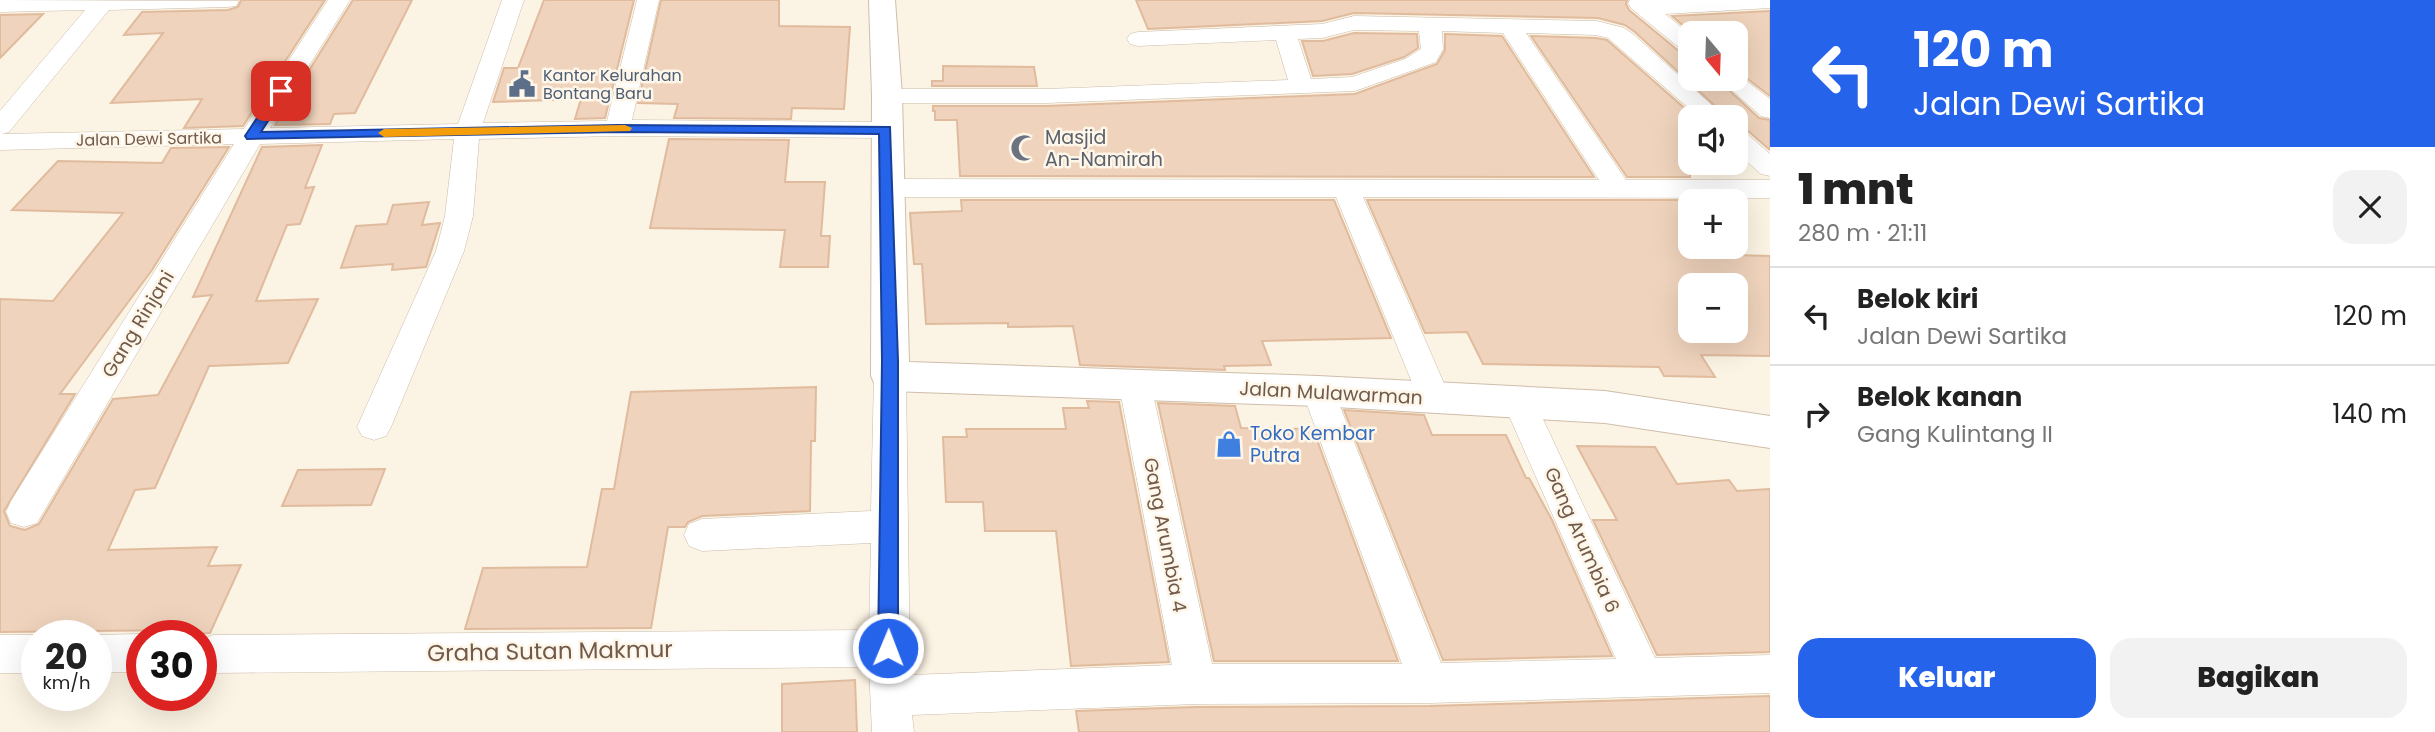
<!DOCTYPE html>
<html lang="id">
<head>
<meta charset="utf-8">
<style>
	:root { --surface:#fff; --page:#f2f2f2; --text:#222; --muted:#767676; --line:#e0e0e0; --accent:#2563eb }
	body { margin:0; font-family:Poppins,sans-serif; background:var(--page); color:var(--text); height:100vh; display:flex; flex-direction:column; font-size:26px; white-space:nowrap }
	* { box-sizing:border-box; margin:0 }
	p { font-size:23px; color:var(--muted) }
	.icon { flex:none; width:38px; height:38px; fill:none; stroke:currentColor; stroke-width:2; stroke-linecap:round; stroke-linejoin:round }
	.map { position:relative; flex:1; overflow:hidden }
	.drawer { display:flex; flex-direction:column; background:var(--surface); width:665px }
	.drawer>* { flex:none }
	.top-card { background:#2563eb; color:#fff; overflow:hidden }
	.needle { width:46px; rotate:161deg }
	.tools { position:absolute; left:1678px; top:21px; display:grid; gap:14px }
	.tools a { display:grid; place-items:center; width:70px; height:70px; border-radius:14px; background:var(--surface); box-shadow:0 7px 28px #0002; font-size:35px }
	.speed { position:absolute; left:21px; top:620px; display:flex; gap:14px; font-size:35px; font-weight:700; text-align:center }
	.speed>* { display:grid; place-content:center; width:91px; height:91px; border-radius:50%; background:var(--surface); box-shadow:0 7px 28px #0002; line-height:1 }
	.speed small { font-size:18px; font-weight:400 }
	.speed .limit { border:10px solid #d22; background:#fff; color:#111 }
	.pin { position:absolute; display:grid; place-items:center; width:60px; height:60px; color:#fff; margin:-30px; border-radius:14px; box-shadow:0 4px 10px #0006 }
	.me { position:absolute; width:77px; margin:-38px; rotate:1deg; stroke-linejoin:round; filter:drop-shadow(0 0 5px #0008) }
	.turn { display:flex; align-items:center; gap:24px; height:147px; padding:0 28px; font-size:32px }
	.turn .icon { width:91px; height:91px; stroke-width:2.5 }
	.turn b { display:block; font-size:49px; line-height:60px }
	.round { display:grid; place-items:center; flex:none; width:74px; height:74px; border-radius:21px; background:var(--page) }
	.summary { display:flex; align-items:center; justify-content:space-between; height:119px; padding:0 28px }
	h1 { font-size:42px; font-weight:800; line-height:52px }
	.cta { display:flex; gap:14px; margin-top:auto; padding:14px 28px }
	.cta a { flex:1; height:80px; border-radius:21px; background:var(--accent); color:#fff; font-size:28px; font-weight:800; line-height:80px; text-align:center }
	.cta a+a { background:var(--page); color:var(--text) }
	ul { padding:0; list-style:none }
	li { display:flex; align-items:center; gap:21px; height:98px; padding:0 28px; border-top:2px solid var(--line) }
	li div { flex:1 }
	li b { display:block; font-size:26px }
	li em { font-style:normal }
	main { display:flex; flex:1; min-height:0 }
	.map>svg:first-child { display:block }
	.building { fill:#efd3bc; stroke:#e0bb9d; stroke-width:2; fill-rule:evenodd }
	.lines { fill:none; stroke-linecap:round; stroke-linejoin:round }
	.street-casing { stroke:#cbbbaa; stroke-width:1 }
	.secondary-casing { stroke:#d0bdab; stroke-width:2 }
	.street { fill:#fff; fill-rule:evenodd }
	.secondary { fill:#fff; fill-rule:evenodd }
	.route { fill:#2563eb; stroke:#184099; stroke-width:2 }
	.slow { fill:#f59e0b }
	.labels { text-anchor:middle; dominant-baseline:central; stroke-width:5; stroke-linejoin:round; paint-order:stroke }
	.far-service-label { font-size:16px; fill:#4e5e75; stroke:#fef7e9; text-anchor:start }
	.far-street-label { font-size:16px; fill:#715a4b; stroke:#fef7e9 }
	.worship-label { font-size:19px; fill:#5b616d; stroke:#fef7e9; text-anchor:start }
	.street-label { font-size:19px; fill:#715a4b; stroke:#fef7e9 }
	.shop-label { font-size:19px; fill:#366cbe; stroke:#fef7e9; text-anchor:start }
	.near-street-label { font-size:23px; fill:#715a4b; stroke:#fef7e9 }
</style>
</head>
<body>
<main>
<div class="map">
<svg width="1770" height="732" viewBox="0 0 1770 732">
	<rect width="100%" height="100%" fill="#fbf3e3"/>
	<path class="building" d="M241,0H325L243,126L184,128L202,99L111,103L163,33L124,35L142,12L228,10L238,7Z
		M353,0H412L355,113L334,114L330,124L275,125Z
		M544,0H634L605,118L575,119L581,99L493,102L504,68H518Z
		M661,0H779V26L850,27L844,109L792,108L791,119L674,118L678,104L638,103Z
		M1136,0H1627L1626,4L1629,10L1680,52L1690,54V79H1717L1759,118L1770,120V150L1747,130L1736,128V117H1727L1635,32L1625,25L1598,18L1354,13L1322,21L1148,29Z
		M1770,11V96L1736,70V33H1692L1672,16Z
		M43,14L0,58V15Z
		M1354,33L1417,34L1418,48L1404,57L1352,74L1313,76L1302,41H1323Z
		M1445,34L1502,36L1594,177L960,176L957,120H935V111H933V106H1046L1355,94L1437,64L1445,50Z
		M1531,36L1596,38L1607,40L1690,113V177H1627Z
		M943,66L1034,67L1037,86H932V81H943Z
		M669,139L789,140L785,182H825L821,236H830L828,267H780L785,230L650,228Z
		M322,145L305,188L314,187L300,224L287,225L256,301L318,299L288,363L209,366L155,488L135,490L108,550L217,547L208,566L241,565L210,633L175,635L178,630L0,632V299L53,301L123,213L12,210L58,161L162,163L171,148L229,147L152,270L60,394H75L4,511L10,526L25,530L39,524L113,399L158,395L212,295L193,297L262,147Z
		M961,200H1334L1391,338L1262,341L1271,365L1224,366L1225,370L1080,365L1073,326L1008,327V323L926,324L922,264H914L910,213L962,211Z
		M1367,200H1690V247H1729L1736,255L1770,256V356L1701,355L1715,377L1664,376L1659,367L1483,364L1467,332L1425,333ZM1690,285H1736V331H1690Z
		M429,202L422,225L440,223L426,267L392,270L393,264L341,268L356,226L387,224L393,205Z
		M816,387L815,441H811L810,511L702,516L688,522L685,527H668L651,628L465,629L483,568L587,567L602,489H614L631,392Z
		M1087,401L1119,402L1169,662L1071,666L1056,531H985L983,502H946L943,437H967L966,429H1066L1063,408H1089Z
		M1158,403L1235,406L1241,428L1313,429L1398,661H1214Z
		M1344,410L1424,415L1432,435H1506L1526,478H1529L1552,520L1612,656L1443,660Z
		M1577,446L1655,447L1677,484L1729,480L1737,491L1770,489V652L1657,655L1593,520H1617Z
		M385,469L371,505L282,506L298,470Z
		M855,680L857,732H782V684Z
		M1770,696V732H1079L1076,711L1196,707L1429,706Z"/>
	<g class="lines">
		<defs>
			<path id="street" d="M0,0L239,1L236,6L228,7L109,10L9,132L2,134L244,129L328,0H350L270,128L458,124L502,0H524L483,123L607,121L637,0H659L632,120L885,122L894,125L898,130L894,135L885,138L618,136L479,139L473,216L464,251L391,427L386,436L374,440L362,436L357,427L436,251L445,216L454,139L260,144L37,523L24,527L11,523L6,512L11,501L234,144L0,150V111L85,10L0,12Z
				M1630,0H1770V8L1665,14L1690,34V52L1682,50L1631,8L1628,3Z
				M1354,16L1597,21L1624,28L1633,34L1725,117H1699L1608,38L1596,35L1526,33L1626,180H1770V198L1363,197L1450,397L1445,406L1434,410L1423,406L1418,397L1336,197H888L879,194L875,188L879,182L888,179L1599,180L1503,33L1442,31L1443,49L1436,62L1355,91L1046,103H887L878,101L875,96L878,91L887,89H1046L1288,80L1276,40L1138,46L1130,44L1127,39L1130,34L1138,32L1322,24ZM1354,30L1419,31L1421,49L1405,59L1352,77L1311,79L1298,39L1322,38Z
				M1736,73L1770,99V118L1761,116L1719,79H1736Z
				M1736,130L1745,132L1770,154V176L1761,174L1736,152Z
				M890,364L901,367L906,376L910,675L1172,665L1119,385L1124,376L1135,373L1146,376L1151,385L1212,664H1402L1302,391L1307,382L1318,378L1329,382L1334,391L1441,663L1616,659L1503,402L1508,393L1519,389L1530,393L1535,402L1655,658L1770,655V693L1429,703L1196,704L912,715L914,732H872L869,667L213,673L201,668V640L213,635L869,630L871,543L702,551L689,546L684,535L689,524L702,519L871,511L874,376L879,367Z
				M142,634L145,635H142V672H96V635H93Z
				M0,635H37V673H0Z"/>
			<path id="secondary" d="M869,0H895L902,96L909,362L1318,376L1605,391L1770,416V448L1605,423L1318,406L890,391L876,387L871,376L872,96Z"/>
		</defs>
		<use href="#street" class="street-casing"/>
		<use href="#secondary" class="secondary-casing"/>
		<use href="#street" class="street"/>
		<use href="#secondary" class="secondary"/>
	</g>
	<path class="route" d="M281,87L287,91L261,132L618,125L890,127L898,361V648L895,654L888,657L881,654L878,648L882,361L879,134L618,132L247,139L245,136L275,91Z"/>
	<path class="slow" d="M625,125L632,128L630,131L384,137L378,133L384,129Z"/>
	<defs>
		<symbol id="civic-bare" viewBox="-9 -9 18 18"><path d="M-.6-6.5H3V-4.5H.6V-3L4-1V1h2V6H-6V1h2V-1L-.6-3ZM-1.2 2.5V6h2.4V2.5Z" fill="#5c6f8a" stroke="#fef7e9" stroke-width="2.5" paint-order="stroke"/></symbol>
		<symbol id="mosque-bare" viewBox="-9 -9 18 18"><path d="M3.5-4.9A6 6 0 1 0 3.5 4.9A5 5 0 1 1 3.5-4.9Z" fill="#6b7280" stroke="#fef7e9" stroke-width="2.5" paint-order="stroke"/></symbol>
		<symbol id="shop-bare" viewBox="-9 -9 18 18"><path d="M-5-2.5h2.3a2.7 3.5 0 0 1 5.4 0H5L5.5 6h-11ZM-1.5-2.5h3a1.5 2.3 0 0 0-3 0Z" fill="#3f7fe0" stroke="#fef7e9" stroke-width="2.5" paint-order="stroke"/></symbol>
	</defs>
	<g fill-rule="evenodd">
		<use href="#civic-bare" x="503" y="65" width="38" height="38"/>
		<use href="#mosque-bare" x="1005" y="129" width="38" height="38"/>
		<use href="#shop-bare" x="1210" y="425" width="38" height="38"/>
	</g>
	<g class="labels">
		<g class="far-service-label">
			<text x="543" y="75">Kantor Kelurahan<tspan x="543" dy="18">Bontang Baru</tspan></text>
		</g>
		<g class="far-street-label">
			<text transform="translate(149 139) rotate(-1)">Jalan Dewi Sartika</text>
		</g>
		<g class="worship-label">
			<text x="1045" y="137">Masjid<tspan x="1045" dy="22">An-Namirah</tspan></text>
		</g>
		<g class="street-label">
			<text transform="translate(138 324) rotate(-59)">Gang Rinjani</text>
			<text transform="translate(1331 393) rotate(3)">Jalan Mulawarman</text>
			<text transform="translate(1165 535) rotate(79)">Gang Arumbia 4</text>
			<text transform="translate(1582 540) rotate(66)">Gang Arumbia 6</text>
		</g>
		<g class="shop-label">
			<text x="1250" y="433">Toko Kembar<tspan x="1250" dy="22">Putra</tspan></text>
		</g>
		<g class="near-street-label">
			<text transform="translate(550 651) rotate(-1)">Graha Sutan Makmur</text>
		</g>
	</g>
</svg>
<div class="tools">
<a><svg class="needle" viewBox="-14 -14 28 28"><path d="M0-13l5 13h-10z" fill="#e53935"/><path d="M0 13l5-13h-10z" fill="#767676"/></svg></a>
<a><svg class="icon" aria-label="sound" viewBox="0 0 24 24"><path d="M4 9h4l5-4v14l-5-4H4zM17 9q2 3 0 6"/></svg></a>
<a>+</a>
<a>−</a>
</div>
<div class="speed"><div>20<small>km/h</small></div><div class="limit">30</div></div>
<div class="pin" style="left:281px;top:91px;background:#d93025"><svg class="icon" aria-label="arrive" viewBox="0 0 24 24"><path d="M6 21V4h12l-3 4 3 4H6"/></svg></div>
<svg class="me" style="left:888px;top:648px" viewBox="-20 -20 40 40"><circle r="17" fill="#2563eb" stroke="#fff" stroke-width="3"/><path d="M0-11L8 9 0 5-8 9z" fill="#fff"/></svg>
</div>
<section class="drawer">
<div class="top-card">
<div class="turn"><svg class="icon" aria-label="left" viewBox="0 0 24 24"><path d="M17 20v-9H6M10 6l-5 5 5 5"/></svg><div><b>120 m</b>Jalan Dewi Sartika</div></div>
</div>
<div class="summary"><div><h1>1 mnt</h1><p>280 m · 21:11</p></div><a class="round"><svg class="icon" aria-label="close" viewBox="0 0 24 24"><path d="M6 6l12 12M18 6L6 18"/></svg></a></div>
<ul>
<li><svg class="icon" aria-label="left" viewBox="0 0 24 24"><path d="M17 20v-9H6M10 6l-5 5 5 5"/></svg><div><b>Belok kiri</b><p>Jalan Dewi Sartika</p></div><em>120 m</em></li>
<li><svg class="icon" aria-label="right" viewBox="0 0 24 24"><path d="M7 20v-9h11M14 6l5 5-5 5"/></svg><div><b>Belok kanan</b><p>Gang Kulintang II</p></div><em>140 m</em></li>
</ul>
<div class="cta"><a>Keluar</a><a>Bagikan</a></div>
</section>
</main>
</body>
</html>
